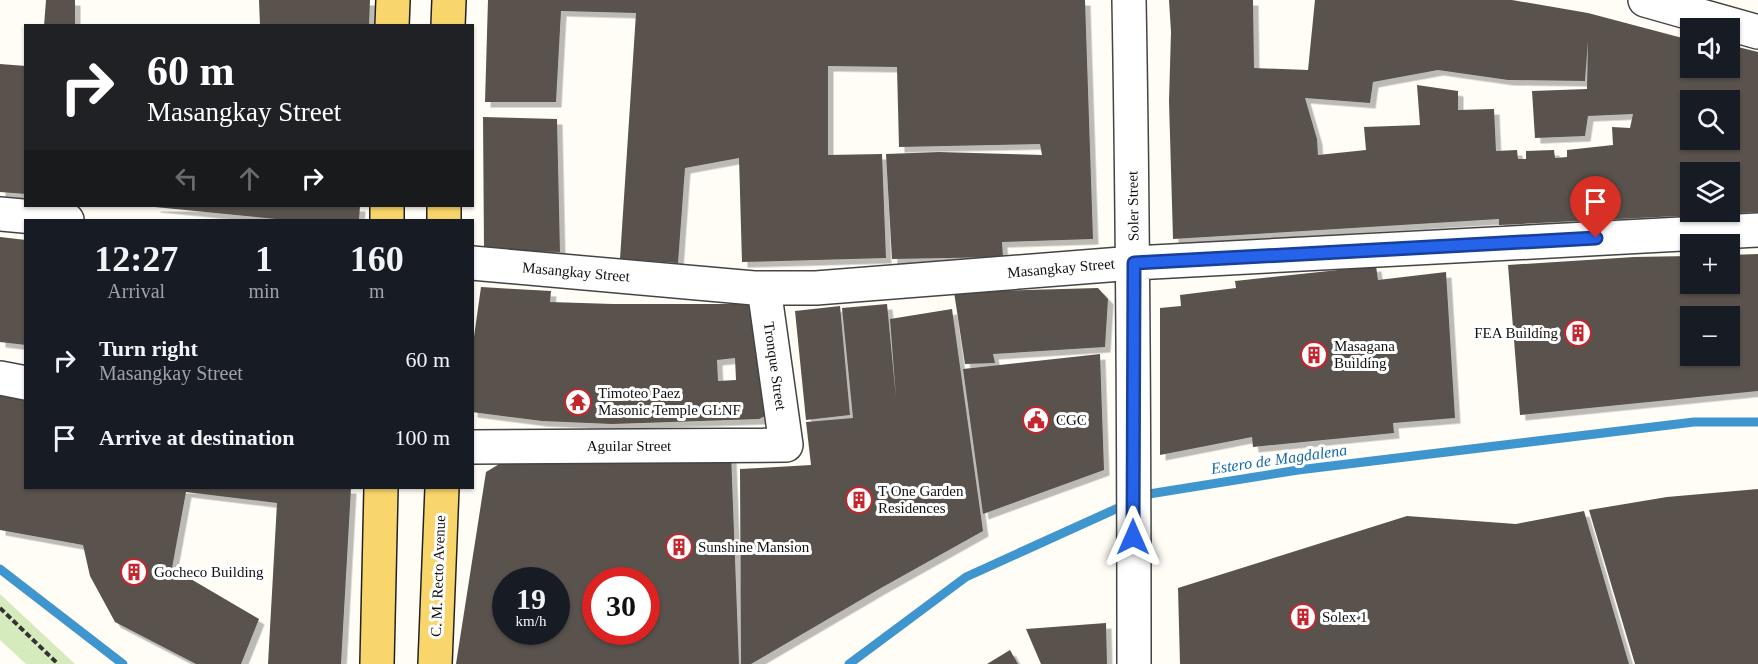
<!DOCTYPE html>
<html lang="en">
<head>
<meta charset="utf-8">
<style>
	:root { --surface:#171b24; --page:#242831; --text:#f1f3f6; --muted:#9ea1a6 }
	body { margin:0; font-family:Georgia,serif; background:var(--page); color:var(--text); height:100vh; display:flex; flex-direction:column; font-size:22px; white-space:nowrap }
	* { box-sizing:border-box; margin:0 }
	p { font-size:20px; color:var(--muted) }
	.icon { flex:none; width:33px; height:33px; fill:none; stroke:currentColor; stroke-width:2; stroke-linecap:round; stroke-linejoin:round }
	.map { position:relative; flex:1; overflow:hidden }
	.sheet { position:absolute; left:24px; top:219px; width:450px; height:270px; display:flex; flex-direction:column; background:var(--surface); border-radius:0px; box-shadow:0 2px 4px #0004 }
	.sheet>* { flex:none }
	.top-card { position:absolute; left:24px; top:24px; width:450px; height:183px; border-radius:0px; box-shadow:0 2px 4px #0004; background:#202124; color:#fff; overflow:hidden }
	.controls { position:absolute; left:1680px; top:18px; display:grid; gap:12px }
	.controls a { display:grid; place-items:center; width:60px; height:60px; border-radius:0px; background:var(--surface); box-shadow:0 2px 4px #0004; font-size:30px }
	.speed { position:absolute; left:492px; top:567px; display:flex; gap:12px; font-size:30px; font-weight:700; text-align:center }
	.speed>* { display:grid; place-content:center; width:78px; height:78px; border-radius:50%; background:var(--surface); box-shadow:0 2px 4px #0004; line-height:1 }
	.speed small { font-size:15px; font-weight:400 }
	.speed .limit { border:9px solid #d22; background:#fff; color:#111 }
	.pin { position:absolute; display:grid; place-items:center; width:51px; height:51px; color:#fff; margin:-62px -26px; border-radius:50% 50% 50% 0; rotate:-45deg; box-shadow:0 0 6px #0007 }
	.pin .icon { rotate:45deg }
	.me { position:absolute; width:66px; margin:-33px; rotate:0deg; stroke-linejoin:round; filter:drop-shadow(0 0 4px #0008) }
	.turn { display:flex; align-items:center; gap:21px; height:126px; padding:0 24px; font-size:27px }
	.turn .icon { width:78px; height:78px; stroke-width:2.5 }
	.turn b { display:block; font-size:42px; line-height:51px }
	.lanes { display:flex; align-items:center; height:57px; padding:0 24px; background:#0003; justify-content:center; gap:30px; direction:ltr }
	.lanes .off { opacity:.35 }
	.eta { display:flex; justify-content:space-evenly; align-items:center; height:102px; text-align:center }
	.eta b { font-size:36px; font-weight:700; line-height:42px }
	ul { padding:0; list-style:none }
	li { display:flex; align-items:center; gap:18px; height:78px; padding:0 24px }
	li div { flex:1 }
	li b { display:block; font-size:22px }
	li em { font-style:normal }
	.map>svg:first-child { display:block }
	.green { fill:#d5ebbd }
	.lines { fill:none; stroke-linecap:round; stroke-linejoin:round }
	.stream { stroke:#3f96cf; stroke-width:9 }
	.building { fill:#5a524d; fill-rule:evenodd; filter:url(#shadow) }
	.minor-casing { stroke:#444; stroke-width:36 }
	.major-casing { stroke:#222; stroke-width:36 }
	.path { stroke:#333; stroke-width:4; stroke-dasharray:6 3; stroke-linecap:butt }
	.minor { stroke:#fff; stroke-width:33 }
	.major { stroke:#f9d66b; stroke-width:33 }
	.route-casing { stroke:#184099; stroke-width:15 }
	.route { stroke:#2563eb; stroke-width:10 }
	.labels { text-anchor:middle; dominant-baseline:central; stroke-width:6; stroke-linejoin:round; paint-order:stroke }
	.street-label { font-size:15px; fill:#111; stroke:#fff }
	.poi-label { font-size:15px; fill:#111; stroke:#fff; text-anchor:start }
	.water-label { font-size:16px; font-style:italic; fill:#1768a6; stroke:#fff }
</style>
</head>
<body>
<div class="map">
<svg width="1758" height="664" viewBox="0 0 1758 664">
	<defs>
		<filter id="shadow"><feDropShadow dx="5.5" dy="5.5" stdDeviation="0" flood-color="#0004"/></filter>
	</defs>
	<rect width="100%" height="100%" fill="#fffdf5"/>
	<path class="green" d="M0,594L75,664H26L0,640Z"/>
	<g class="lines">
		<path class="stream" d="M1141,498L1149,494L1298,470L1694,422H1758
			M0,569L123,664
			M849,664L966,577L1129,503"/>
	</g>
	<path class="building" d="M46,0H75V26H44Z
		M259,0H370L369,26H260Z
		M488,0H1085L1093,239L1002,242L1003,257L892,259L886,154L939,152L1042,155L1040,144L899,147L897,67L828,66V155L882,154L886,258L742,262L739,158L685,168L678,263L620,259L636,13L561,11L556,102H485Z
		M1169,0H1253L1254,68L1308,70L1315,0H1512L1588,13L1690,40V68H1730V45L1758,52V212L1499,225V219L1173,239L1169,101L1171,32ZM1588,41L1587,89L1532,91L1535,138L1585,136L1588,116L1633,114L1630,128L1612,127L1613,145L1567,150V157L1555,158L1554,150L1526,151V159H1518L1517,150L1496,151L1494,109L1458,110V91L1417,85L1420,125L1364,127L1366,150L1318,155L1317,139L1305,98L1370,103L1373,82L1438,70L1508,80L1585,81ZM1690,100H1730V140H1690ZM1690,172H1730V212H1690Z
		M0,64L26,66V194L0,192Z
		M483,117L557,119L560,252L484,250Z
		M155,206H360L359,220H286L155,207Z
		M0,237L26,240V345L0,342Z
		M1758,254V391L1520,415L1508,265L1634,257L1690,256V284H1730V255ZM1690,316H1730V356H1690Z
		M1376,266L1378,280L1446,272L1455,418L1393,423L1394,433L1253,447L1252,437L1160,455V308L1181,306L1180,295L1236,288L1235,281Z
		M481,287L551,291L550,302L613,304H742L749,305L754,310L765,416L759,419L612,424L542,421L472,412V351ZM735,358L736,380L718,381L717,360Z
		M1098,288L1108,299L1105,347L993,354L995,363L965,364L954,292Z
		M887,304L896,398L890,319L952,309L983,531L881,588L751,664H741L740,469L811,465L806,422L853,418L842,308Z
		M840,306L850,415L806,420L795,311Z
		M1100,354L1104,470L983,514L963,369Z
		M0,389L26,394V488H351L341,664H268L277,503L186,492L172,568L259,619L241,664H196L115,622L90,576L83,545L0,530Z
		M731,453L739,664H456L486,472L501,463L541,458ZM506,580H556V632H506ZM596,580H646V632H596Z
		M1758,489V664H1635L1589,510L1667,497Z
		M1584,511L1629,664H1180L1178,588L1407,516L1516,524Z
		M1106,623L1107,664H1041L1026,629Z
		M1010,650L1018,664H987Z"/>
	<g class="lines">
		<defs>
			<path id="minor" d="M1129,0C1133,221 1134,443 1134,664
				M1645,0L1758,32
				M0,214L67,220
				M472,263L754,288H816L1134,263L1758,230
				M0,378L26,383
				M472,447L786,445L764,288"/>
			<path id="major" d="M392,26L393,0
				M448,26L449,0
				M387,220V206
				M444,220V206
				M377,664L381,488
				M435,664L442,488"/>
		</defs>
		<use href="#minor" class="minor-casing"/>
		<use href="#major" class="major-casing"/>
		<path class="path" d="M0,608L58,664"/>
		<use href="#minor" class="minor"/>
		<use href="#major" class="major"/>
	</g>
	<g class="lines">
		<defs>
			<path id="route" d="M1133,537L1134,263L1596,238"/>
		</defs>
		<use href="#route" class="route-casing"/>
		<use href="#route" class="route"/>
	</g>
	<defs>
		<symbol id="building-ring" viewBox="-11 -11 22 22"><circle r="9.5" fill="#fff" stroke="#c4262e" stroke-width="1.5"/><path d="M-4-6H4V6H1V3H-1V6H-4ZM-2.5-4.3h1.7v1.8h-1.7ZM.8-4.3h1.7v1.8H.8ZM-2.5-1h1.7V.8h-1.7ZM.8-1h1.7V.8H.8Z" fill="#c4262e"/></symbol>
		<symbol id="temple-ring" viewBox="-11 -11 22 22"><circle r="9.5" fill="#fff" stroke="#c4262e" stroke-width="1.5"/><path d="M0-6L5-2H3V0L6.5 2.5H4V6H1.5V3h-3V6H-4V2.5H-6.5L-3 0V-2H-5Z" fill="#c4262e"/></symbol>
		<symbol id="civic-ring" viewBox="-11 -11 22 22"><circle r="9.5" fill="#fff" stroke="#c4262e" stroke-width="1.5"/><path d="M-.6-6.5H3V-4.5H.6V-3L4-1V1h2V6H-6V1h2V-1L-.6-3ZM-1.2 2.5V6h2.4V2.5Z" fill="#c4262e"/></symbol>
	</defs>
	<g fill-rule="evenodd">
		<use href="#building-ring" x="1563" y="318" width="30" height="30"/>
		<use href="#building-ring" x="1299" y="340" width="30" height="30"/>
		<use href="#temple-ring" x="563" y="387" width="30" height="30"/>
		<use href="#civic-ring" x="1021" y="405" width="30" height="30"/>
		<use href="#building-ring" x="844" y="485" width="30" height="30"/>
		<use href="#building-ring" x="664" y="532" width="30" height="30"/>
		<use href="#building-ring" x="119" y="557" width="30" height="30"/>
		<use href="#building-ring" x="1288" y="602" width="30" height="30"/>
	</g>
	<g class="labels">
		<g class="street-label">
			<text transform="translate(1133 206) rotate(-91)">Soler Street</text>
			<text transform="translate(1061 268) rotate(-5)">Masangkay Street</text>
			<text transform="translate(576 272) rotate(5)">Masangkay Street</text>
			<text transform="translate(775 366) rotate(82)">Tronque Street</text>
			<text x="629" y="446">Aguilar Street</text>
			<text transform="translate(438 576) rotate(-88)">C. M. Recto Avenue</text>
		</g>
		<g class="poi-label">
			<text x="1558" y="333" text-anchor="end">FEA Building</text>
			<text x="1334" y="346">Masagana<tspan x="1334" dy="17">Building</tspan></text>
			<text x="598" y="393">Timoteo Paez<tspan x="598" dy="17">Masonic Temple GLNF</tspan></text>
			<text x="1056" y="420">CGC</text>
			<text x="878" y="491">T One Garden<tspan x="878" dy="17">Residences</tspan></text>
			<text x="698" y="547">Sunshine Mansion</text>
			<text x="154" y="572">Gocheco Building</text>
			<text x="1322" y="617">Solex 1</text>
		</g>
		<g class="water-label">
			<text transform="translate(1279 459) rotate(-8)">Estero de Magdalena</text>
		</g>
	</g>
</svg>
<div class="controls">
<a><svg class="icon" aria-label="sound" viewBox="0 0 24 24"><path d="M4 9h4l5-4v14l-5-4H4zM17 9q2 3 0 6"/></svg></a>
<a><svg class="icon" aria-label="search" viewBox="0 0 24 24"><circle cx="10" cy="10" r="6"/><path d="M15 15l6 6"/></svg></a>
<a><svg class="icon" aria-label="layers" viewBox="0 0 24 24"><path d="M12 4l9 5-9 5-9-5zM3 14l9 5 9-5"/></svg></a>
<a>+</a>
<a>−</a>
</div>
<div class="speed"><div>19<small>km/h</small></div><div class="limit">30</div></div>
<div class="pin" style="left:1596px;top:238px;background:#d93025"><svg class="icon" aria-label="arrive" viewBox="0 0 24 24"><path d="M6 21V4h12l-3 4 3 4H6"/></svg></div>
<svg class="me" style="left:1133px;top:537px" viewBox="-20 -20 40 40"><path d="M0-17L14 15 0 8-14 15z" fill="#2563eb" stroke="#fff" stroke-width="4"/></svg>
<div class="top-card">
<div class="turn"><svg class="icon" aria-label="right" viewBox="0 0 24 24"><path d="M7 20v-9h11M14 6l5 5-5 5"/></svg><div><b>60 m</b>Masangkay Street</div></div>
<div class="lanes"><svg class="icon off" aria-label="left" viewBox="0 0 24 24"><path d="M17 20v-9H6M10 6l-5 5 5 5"/></svg><svg class="icon off" aria-label="ahead" viewBox="0 0 24 24"><path d="M12 20V5M6 11l6-6 6 6"/></svg><svg class="icon" aria-label="right" viewBox="0 0 24 24"><path d="M7 20v-9h11M14 6l5 5-5 5"/></svg></div>
</div>
<section class="sheet">
<div class="eta">
<div><b>12:27</b><p>Arrival</p></div>
<div><b>1</b><p>min</p></div>
<div><b>160</b><p>m</p></div>
</div>
<ul>
<li><svg class="icon" aria-label="right" viewBox="0 0 24 24"><path d="M7 20v-9h11M14 6l5 5-5 5"/></svg><div><b>Turn right</b><p>Masangkay Street</p></div><em>60 m</em></li>
<li><svg class="icon" aria-label="arrive" viewBox="0 0 24 24"><path d="M6 21V4h12l-3 4 3 4H6"/></svg><div><b>Arrive at destination</b></div><em>100 m</em></li>
</ul>
</section>
</div>
</body>
</html>
